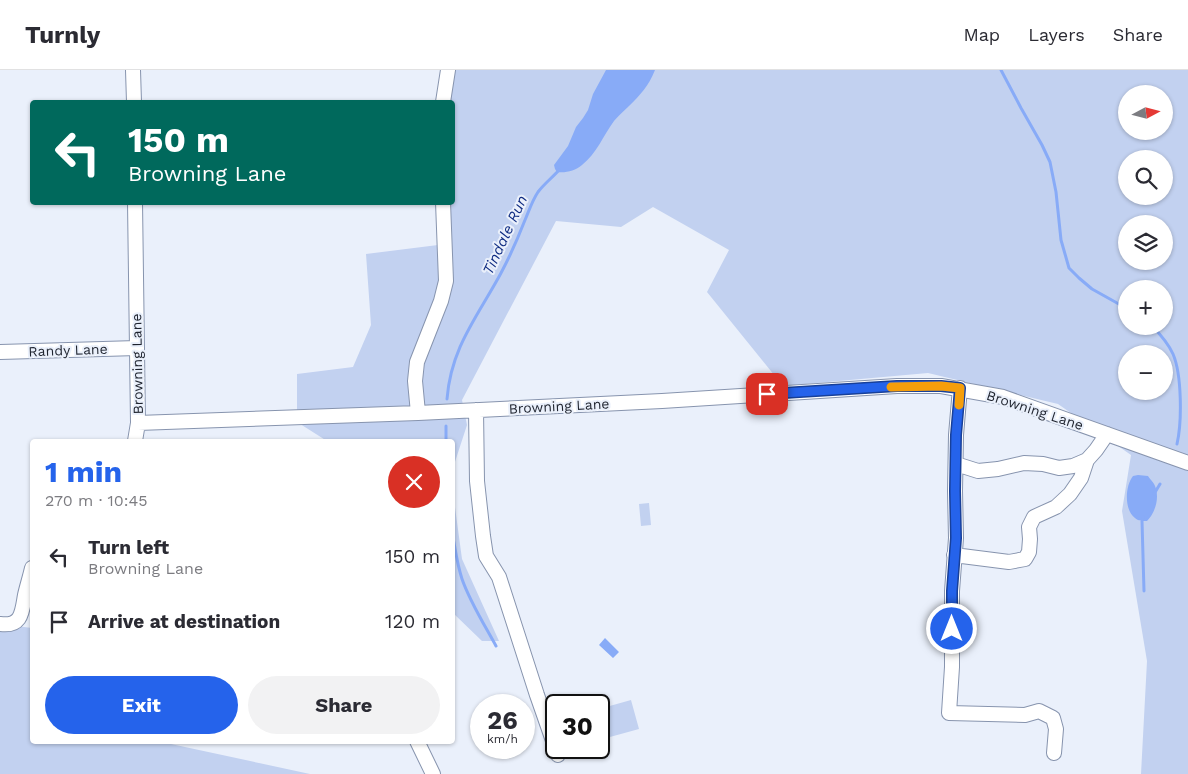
<!DOCTYPE html>
<html lang="en">
<head>
<meta charset="utf-8">
<style>
	:root { --surface:#fff; --page:#f2f2f3; --text:#2b2b33; --muted:#7c7c81; --line:#e1e1e2; --accent:#2563eb }
	body { margin:0; font-family:"Work Sans",sans-serif; background:var(--page); color:var(--text); height:100vh; display:flex; flex-direction:column; font-size:19px; white-space:nowrap }
	* { box-sizing:border-box; margin:0 }
	p { font-size:16px; color:var(--muted) }
	.icon { flex:none; width:28px; height:28px; fill:none; stroke:currentColor; stroke-width:2; stroke-linecap:round; stroke-linejoin:round }
	.map { position:relative; flex:1; overflow:hidden }
	.drawer { position:absolute; left:30px; top:369px; width:425px; height:305px; display:flex; flex-direction:column; background:var(--surface); border-radius:5px; box-shadow:0 1px 4px #0004 }
	.drawer>* { flex:none }
	.banner { position:absolute; left:30px; top:30px; width:425px; height:105px; border-radius:5px; box-shadow:0 1px 4px #0004; background:#00695c; color:#fff; overflow:hidden }
	.needle { width:32px; rotate:83deg }
	.fabs { position:absolute; left:1118px; top:15px; display:grid; gap:10px }
	.fabs a { display:grid; place-items:center; width:55px; height:55px; border-radius:50%; background:var(--surface); box-shadow:0 1px 4px #0004; font-size:25px }
	.speed { position:absolute; left:470px; top:624px; display:flex; gap:10px; font-size:25px; font-weight:700; text-align:center }
	.speed>* { display:grid; place-content:center; width:65px; height:65px; border-radius:50%; background:var(--surface); box-shadow:0 1px 4px #0004; line-height:1 }
	.speed small { font-size:12px; font-weight:400 }
	.speed .limit { border:2px solid #111; border-radius:8px; background:#fff; color:#111 }
	.pin { position:absolute; display:grid; place-items:center; width:42px; height:42px; color:#fff; margin:-21px; border-radius:10px; box-shadow:0 2px 8px #0006 }
	.me { position:absolute; width:55px; margin:-28px; rotate:0deg; stroke-linejoin:round; filter:drop-shadow(0 0 4px #0008) }
	.turn { display:flex; align-items:center; gap:18px; height:105px; padding:0 15px; font-size:22px }
	.turn .icon { width:65px; height:65px; stroke-width:2.5 }
	.turn b { display:block; font-size:35px; line-height:42px }
	.round { display:grid; place-items:center; flex:none; width:52px; height:52px; border-radius:26px; background:var(--page) }
	.summary { display:flex; align-items:center; justify-content:space-between; height:85px; padding:0 15px }
	h1 { font-size:30px; font-weight:700; line-height:38px; color:var(--accent) }
	.button { display:flex; gap:10px; margin-top:auto; padding:10px 15px }
	.button a { flex:1; height:58px; border-radius:30px; background:var(--accent); color:#fff; font-size:20px; font-weight:700; line-height:58px; text-align:center }
	.button a+a { background:var(--page); color:var(--text) }
	ul { padding:0; list-style:none }
	li { display:flex; align-items:center; gap:15px; height:65px; padding:0 15px }
	li div { flex:1 }
	li b { display:block; font-size:19px }
	li em { font-style:normal }
	header { display:flex; align-items:center; gap:30px; box-sizing:border-box; height:70px; padding:0 25px; background:var(--surface); border-bottom:1px solid var(--line) }
	header strong { font-size:24px }
	nav { display:flex; gap:28px; margin-inline-start:auto; font-size:18px }
	.map>svg:first-child { display:block }
	.green { fill:#c2d1f0; fill-rule:evenodd }
	.water { fill:#88abf7 }
	.lines { fill:none; stroke-linecap:round; stroke-linejoin:round }
	.stream { stroke:#88abf7; stroke-width:3 }
	.minor-casing { stroke:#8794ae; stroke-width:16 }
	.minor { stroke:#fff; stroke-width:14 }
	.route-casing { stroke:#184099; stroke-width:12 }
	.route { stroke:#2563eb; stroke-width:9 }
	.slow { stroke:#f59e0b; stroke-width:9 }
	.labels { text-anchor:middle; dominant-baseline:central; stroke-width:4; stroke-linejoin:round; paint-order:stroke }
	.street-label { font-size:14px; fill:#1e232e; stroke:#eaf0fb }
	.water-label { font-size:15px; font-style:italic; fill:#0f2c82; stroke:#eaf0fb }
</style>
</head>
<body>
<header>
<strong>Turnly</strong>
<nav><a>Map</a><a>Layers</a><a>Share</a></nav>
</header>
<div class="map">
<svg width="1188" height="704" viewBox="0 0 1188 704">
	<rect width="100%" height="100%" fill="#eaf0fb"/>
	<path class="green" d="M448,0H1188V704H1141L1147,591L1122,441L1131,385L1058,334L928,303L783,316L707,222L729,180L653,137L621,157L556,151L462,330L467,355L453,398L452,371H327L297,352V304L353,297L371,255L366,184L446,174L447,133L452,132V32H448ZM1126,24H1164V61H1126ZM1126,89H1164V126H1126ZM1126,154H1164V191H1126ZM1126,219H1164V256H1126ZM1126,284H1164V321H1126Z
		M452,415L462,489L499,571H482L453,543Z
		M649,433L651,455L641,456L639,434Z
		M0,554L32,558V671H168L171,674L310,704H0Z
		M631,630L639,659L599,670V639Z"/>
	<path class="water" d="M606,0H655C648,17 641,24 628,37C623,42 618,46 614,51C603,66 597,83 582,95C575,101 566,103 557,102L555,99L554,95L568,76L576,57L583,48L588,40L593,24Z
		M1138,405L1148,406C1150,409 1154,413 1155,416C1160,428 1155,443 1147,451C1142,451 1138,451 1135,448C1124,440 1125,416 1133,406Z
		M605,568L619,582L613,588L599,575Z"/>
	<g class="lines">
		<path class="stream" d="M1001,0L1021,38L1042,75L1050,92L1056,122L1061,170L1069,198L1079,208L1092,219L1126,238
			M1152,256C1161,265 1168,273 1173,284C1182,305 1182,352 1177,374
			M447,329C451,277 478,246 501,203C510,186 518,168 525,150C529,141 532,131 538,122C544,114 553,107 559,100
			M446,371V356
			M1154,424L1160,414
			M1143,447L1142,451L1144,521
			M452,462C455,477 457,494 462,509C470,532 484,554 496,576"/>
		<defs>
			<path id="minor" d="M133,0L134,32
				M443,32L448,0
				M0,282L137,278
				M960,318L956,365L955,421L956,468L952,521V597L949,643L1025,645L1039,641L1053,648L1056,659L1054,683
				M476,340L477,411L483,466L486,486L499,507L537,625L558,685
				M418,343L415,311L417,292L441,231L446,211L443,132
				M138,353L418,343L662,331L897,316H941L1003,327L1188,393
				M135,371L138,353L135,132
				M956,394L978,401L998,399L1024,393L1043,394L1059,398L1073,396L1087,390
				M954,485L1009,492L1025,489L1029,482L1030,469L1029,457L1034,447L1056,437L1070,424L1081,408L1087,390L1096,380L1107,364
				M0,554C22,557 22,542 25,525C27,516 30,507 32,498
				M417,671L433,704"/>
		</defs>
		<use href="#minor" class="minor-casing"/>
		<use href="#minor" class="minor"/>
	</g>
	<g class="lines">
		<defs>
			<path id="route" d="M767,324L897,316H941L960,318L956,365L955,421L956,468L952,521V559"/>
		</defs>
		<use href="#route" class="route-casing"/>
		<use href="#route" class="route"/>
		<path class="slow" d="M891,317L941,316L960,318L959,335"/>
	</g>
	<g class="labels">
		<g class="street-label">
			<text transform="translate(68 280) rotate(-2)">Randy Lane</text>
			<text transform="translate(137 294) rotate(-91)">Browning Lane</text>
			<text transform="translate(559 336) rotate(-3)">Browning Lane</text>
			<text transform="translate(1035 340) rotate(18)">Browning Lane</text>
		</g>
		<g class="water-label">
			<text transform="translate(505 165) rotate(-65)">Tindale Run</text>
		</g>
	</g>
</svg>
<div class="fabs">
<a><svg class="needle" viewBox="-14 -14 28 28"><path d="M0-13l5 13h-10z" fill="#e53935"/><path d="M0 13l5-13h-10z" fill="#7c7c81"/></svg></a>
<a><svg class="icon" aria-label="search" viewBox="0 0 24 24"><circle cx="10" cy="10" r="6"/><path d="M15 15l6 6"/></svg></a>
<a><svg class="icon" aria-label="layers" viewBox="0 0 24 24"><path d="M12 4l9 5-9 5-9-5zM3 14l9 5 9-5"/></svg></a>
<a>+</a>
<a>−</a>
</div>
<div class="speed"><div>26<small>km/h</small></div><div class="limit">30</div></div>
<div class="pin" style="left:767px;top:324px;background:#d93025"><svg class="icon" aria-label="arrive" viewBox="0 0 24 24"><path d="M6 21V4h12l-3 4 3 4H6"/></svg></div>
<svg class="me" style="left:952px;top:559px" viewBox="-20 -20 40 40"><circle r="17" fill="#2563eb" stroke="#fff" stroke-width="3"/><path d="M0-11L8 9 0 5-8 9z" fill="#fff"/></svg>
<div class="banner">
<div class="turn"><svg class="icon" aria-label="left" viewBox="0 0 24 24"><path d="M17 20v-9H6M10 6l-5 5 5 5"/></svg><div><b>150 m</b>Browning Lane</div></div>
</div>
<section class="drawer">
<div class="summary"><div><h1>1 min</h1><p>270 m · 10:45</p></div><a class="round" style="background:#d93025;color:#fff"><svg class="icon" aria-label="close" viewBox="0 0 24 24"><path d="M6 6l12 12M18 6L6 18"/></svg></a></div>
<ul>
<li><svg class="icon" aria-label="left" viewBox="0 0 24 24"><path d="M17 20v-9H6M10 6l-5 5 5 5"/></svg><div><b>Turn left</b><p>Browning Lane</p></div><em>150 m</em></li>
<li><svg class="icon" aria-label="arrive" viewBox="0 0 24 24"><path d="M6 21V4h12l-3 4 3 4H6"/></svg><div><b>Arrive at destination</b></div><em>120 m</em></li>
</ul>
<div class="button"><a>Exit</a><a>Share</a></div>
</section>
</div>
</body>
</html>
